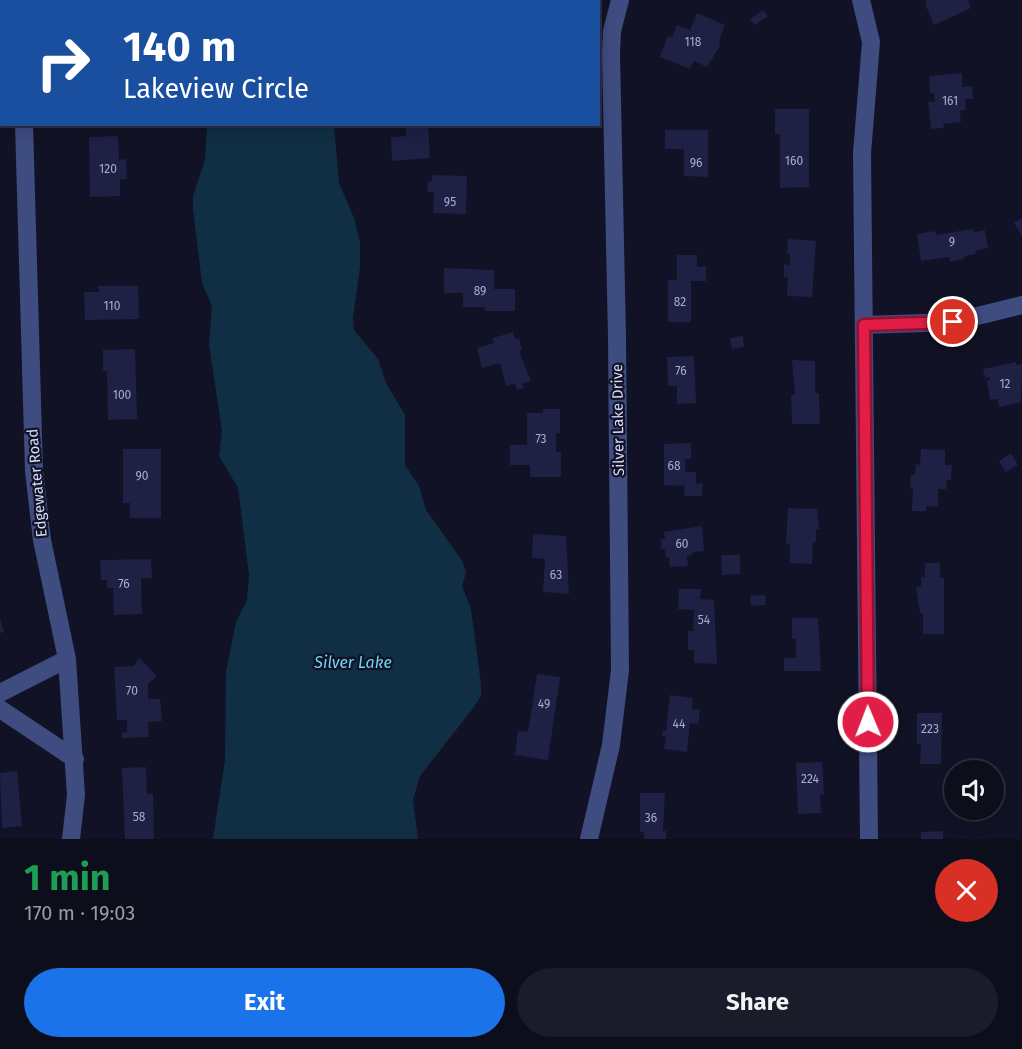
<!DOCTYPE html>
<html lang="en">
<head>
<meta charset="utf-8">
<style>
	:root { --surface:#0d0e1c; --page:#1b1c29; --text:#f1f3f6; --muted:#9a9ca3; --line:#2d2e3b; --accent:#1a73e8 }
	body { margin:0; font-family:"Fira Sans",sans-serif; background:var(--page); color:var(--text); height:100vh; display:flex; flex-direction:column; font-size:22px; white-space:nowrap }
	* { box-sizing:border-box; margin:0 }
	p { font-size:20px; color:var(--muted) }
	.icon { flex:none; width:33px; height:33px; fill:none; stroke:currentColor; stroke-width:2; stroke-linecap:round; stroke-linejoin:round }
	.map { position:relative; height:839px; overflow:hidden }
	.sheet { display:flex; flex-direction:column; background:var(--surface); flex:1 }
	.sheet>* { flex:none }
	.guide { position:absolute; left:0px; top:0px; width:600px; height:126px; box-shadow:0 3px 15px #0003,0 0 0 2px var(--line); background:#1a4fa0; color:#fff; overflow:hidden }
	.fabs { position:absolute; left:944px; top:760px; display:grid; gap:12px }
	.fabs a { display:grid; place-items:center; width:60px; height:60px; border-radius:50%; background:var(--surface); box-shadow:0 3px 15px #0003,0 0 0 2px var(--line); font-size:30px }
	.pin { position:absolute; display:grid; place-items:center; width:51px; height:51px; color:#fff; margin:-26px; border:3px solid #fff; border-radius:50%; box-shadow:0 2px 6px #0007 }
	.me { position:absolute; width:66px; margin:-33px; rotate:359deg; stroke-linejoin:round; filter:drop-shadow(0 0 4px #0008) }
	.turn { display:flex; align-items:center; gap:21px; height:126px; padding:0 24px; font-size:27px }
	.turn .icon { width:78px; height:78px; stroke-width:2.5 }
	.turn b { display:block; font-size:42px; line-height:51px }
	.round { display:grid; place-items:center; flex:none; width:63px; height:63px; border-radius:32px; background:var(--page) }
	.summary { display:flex; align-items:center; justify-content:space-between; height:102px; padding:0 24px }
	h1 { font-size:36px; font-weight:700; line-height:45px; color:#1e9e55 }
	.cta { display:flex; gap:12px; margin-top:auto; padding:12px 24px }
	.cta a { flex:1; height:69px; border-radius:36px; background:var(--accent); color:#fff; font-size:24px; font-weight:700; line-height:69px; text-align:center }
	.cta a+a { background:var(--page); color:var(--text) }
	.map>svg:first-child { display:block }
	.water { fill:#102f44 }
	.building { fill:#1e2044 }
	.lines { fill:none; stroke-linecap:round; stroke-linejoin:round }
	.minor { stroke:#3f4c80; stroke-width:18 }
	.route-casing { stroke:#92132f; stroke-width:15 }
	.route { stroke:#e11d48; stroke-width:10 }
	.labels { text-anchor:middle; dominant-baseline:central; stroke-width:4.5; stroke-linejoin:round; paint-order:stroke }
	.number-label { font-size:12px; fill:#a9adce }
	.street-label { font-size:15px; fill:#d7dcfc; stroke:#111225 }
	.water-label { font-size:16px; font-style:italic; fill:#6dd6f4; stroke:#111225 }
</style>
</head>
<body>
<div class="map">
<svg width="1022" height="839" viewBox="0 0 1022 839">
	<rect width="100%" height="100%" fill="#111225"/>
	<path class="water" d="M215,0H328L327,2Z
		M207,125H334L339,183L354,218L360,242V267L353,318L354,330L378,359L386,383L405,415V465L419,486L426,510L463,562L466,573L462,586L471,609L481,684V696L474,707L420,776L413,800L418,839H213L225,760L226,672L236,622L247,600L249,575L238,488L219,456L222,431L209,344L212,306L202,283L193,209V196L205,160Z"/>
	<path class="building" d="M926,0H968L971,8L934,25L925,4Z
		M763,10L768,16L755,25L750,19Z
		M697,13L725,25L719,40L720,46L707,67L694,61L690,69L660,57L668,36L672,37L677,25L690,30Z
		M962,73V87L972,86L973,99H965L966,110L960,111L961,122L943,124L944,128L931,129L928,102H935L934,93H930L929,76Z
		M775,109H809V187L780,188V134H775Z
		M406,124H428L430,158L392,161L391,137L406,136Z
		M665,130H708V177L684,176V149H665Z
		M118,136L119,160L126,159L127,179H120V196L90,197L89,137Z
		M432,175L467,176L466,214L433,213L434,192H427L428,181H432Z
		M1022,218V236L1014,223Z
		M973,229L974,232L985,230L988,248L975,251L976,254L964,256V259L950,262L949,257L921,261L917,234L935,231L936,235Z
		M788,239L816,241L812,297L787,296L788,277H784V264L790,265V254H787Z
		M677,255H697V267L706,266V281H691V322H668V280H677Z
		M444,268L494,270V289H515V311H485V307H463V293H444Z
		M98,286H138L139,319L85,320L84,292H99Z
		M513,332L515,339L519,338L522,350L519,351L531,381L522,383L524,388L517,390L515,384L506,386L500,363L482,368L477,348L494,343L493,338Z
		M743,336L744,347L732,349L730,338Z
		M135,349L137,419L108,420L107,371H103V350Z
		M694,356L696,403L677,404V386H668L667,357Z
		M792,360L815,361V393H819L820,424H792L791,395H795Z
		M1016,362V365L1022,364L1021,402L999,407L998,399L990,400L987,381L990,380L989,377L985,378L983,369Z
		M543,409H560V433H556V452H561V477H530V465H510V445H527V413H543Z
		M691,443V459H685V472H696V484L703,483L702,496H684L685,486L664,485V444Z
		M123,449H161V518H130V503H123Z
		M921,449L945,450V465H952L951,480H947L946,489H938V507L926,506V511H912L913,488L910,489L911,475H915L916,464L920,465Z
		M1011,453L1018,465L1006,472L999,461Z
		M788,508L817,509L819,529H816V542H813L812,564L790,563V544H786Z
		M702,526L704,551L692,552V555L687,556L688,566L670,567L669,557H666L665,549H661V539H665L664,532Z
		M533,534L566,536L569,594L543,592L545,559L532,558Z
		M721,555H740V574L722,575Z
		M151,559L152,578H141L142,614L114,615L113,588H107V580H101L100,560Z
		M925,563H940V578H944V634H923V613H920L916,587H921V577H925Z
		M679,589H701L700,599L714,600L717,664L694,663V650H688V631H693L694,610L678,609Z
		M765,595L766,605L751,606L750,596Z
		M0,618L4,632L0,633Z
		M792,618H818L821,671H784V658H796V639H792Z
		M139,658L157,676L148,684V699H160L162,721L148,722L149,737L122,738V733L127,732V720H117L114,667L134,666Z
		M537,674L560,677L548,760L515,755L518,731L528,732Z
		M670,695L693,698L692,709L700,710L698,724L690,723L687,752L664,749L666,737L662,736L663,730L666,731Z
		M917,713H942L941,764H920L921,744H917Z
		M822,762L824,794L820,795L821,813L798,814L796,763Z
		M146,767L147,794H153L154,839H125L122,768Z
		M17,771L22,826L2,828L0,773Z
		M640,793H665L663,831H666V839H644V832H640Z
		M943,831V839H921V832Z"/>
	<g class="lines">
		<path class="minor" d="M21,0V2
			M861,0L871,42L862,153L869,839
			M24,124L34,471L42,540L67,659L76,795L71,839
			M864,325L953,322L1022,305
			M0,693L67,659
			M0,709L75,759
			M589,839L611,745L620,670L617,337L611,54L612,31L620,0"/>
	</g>
	<g class="lines">
		<defs>
			<path id="route" d="M868,722L864,325L953,322"/>
		</defs>
		<use href="#route" class="route-casing"/>
		<use href="#route" class="route"/>
	</g>
	<g class="labels">
		<g class="number-label">
			<text x="693" y="42">118</text>
			<text x="950" y="101">161</text>
			<text x="794" y="161">160</text>
			<text x="696" y="163">96</text>
			<text x="108" y="169">120</text>
			<text x="450" y="202">95</text>
			<text x="952" y="242">9</text>
			<text x="480" y="291">89</text>
			<text x="680" y="302">82</text>
			<text x="112" y="306">110</text>
			<text x="681" y="371">76</text>
			<text x="1005" y="384">12</text>
			<text x="122" y="395">100</text>
			<text x="541" y="439">73</text>
			<text x="674" y="466">68</text>
			<text x="142" y="476">90</text>
			<text x="682" y="544">60</text>
			<text x="556" y="575">63</text>
			<text x="124" y="584">76</text>
			<text x="704" y="620">54</text>
			<text x="132" y="691">70</text>
			<text x="544" y="704">49</text>
			<text x="679" y="724">44</text>
			<text x="930" y="729">223</text>
			<text x="810" y="779">224</text>
			<text x="139" y="817">58</text>
			<text x="651" y="818">36</text>
		</g>
		<g class="street-label">
			<text transform="translate(618 420) rotate(-91)">Silver Lake Drive</text>
			<text transform="translate(37 483) rotate(-95)">Edgewater Road</text>
		</g>
		<g class="water-label">
			<text x="353" y="662">Silver Lake</text>
		</g>
	</g>
</svg>
<div class="fabs">
<a><svg class="icon" aria-label="sound" viewBox="0 0 24 24"><path d="M4 9h4l5-4v14l-5-4H4zM17 9q2 3 0 6"/></svg></a>
</div>
<div class="pin" style="left:953px;top:322px;background:#d93025"><svg class="icon" aria-label="arrive" viewBox="0 0 24 24"><path d="M6 21V4h12l-3 4 3 4H6"/></svg></div>
<svg class="me" style="left:868px;top:722px" viewBox="-20 -20 40 40"><circle r="17" fill="#e11d48" stroke="#fff" stroke-width="3"/><path d="M0-11L8 9 0 5-8 9z" fill="#fff"/></svg>
<div class="guide">
<div class="turn"><svg class="icon" aria-label="right" viewBox="0 0 24 24"><path d="M7 20v-9h11M14 6l5 5-5 5"/></svg><div><b>140 m</b>Lakeview Circle</div></div>
</div>
</div>
<section class="sheet">
<div class="summary"><div><h1>1 min</h1><p>170 m · 19:03</p></div><a class="round" style="background:#d93025;color:#fff"><svg class="icon" aria-label="close" viewBox="0 0 24 24"><path d="M6 6l12 12M18 6L6 18"/></svg></a></div>
<div class="cta"><a>Exit</a><a>Share</a></div>
</section>
</body>
</html>
